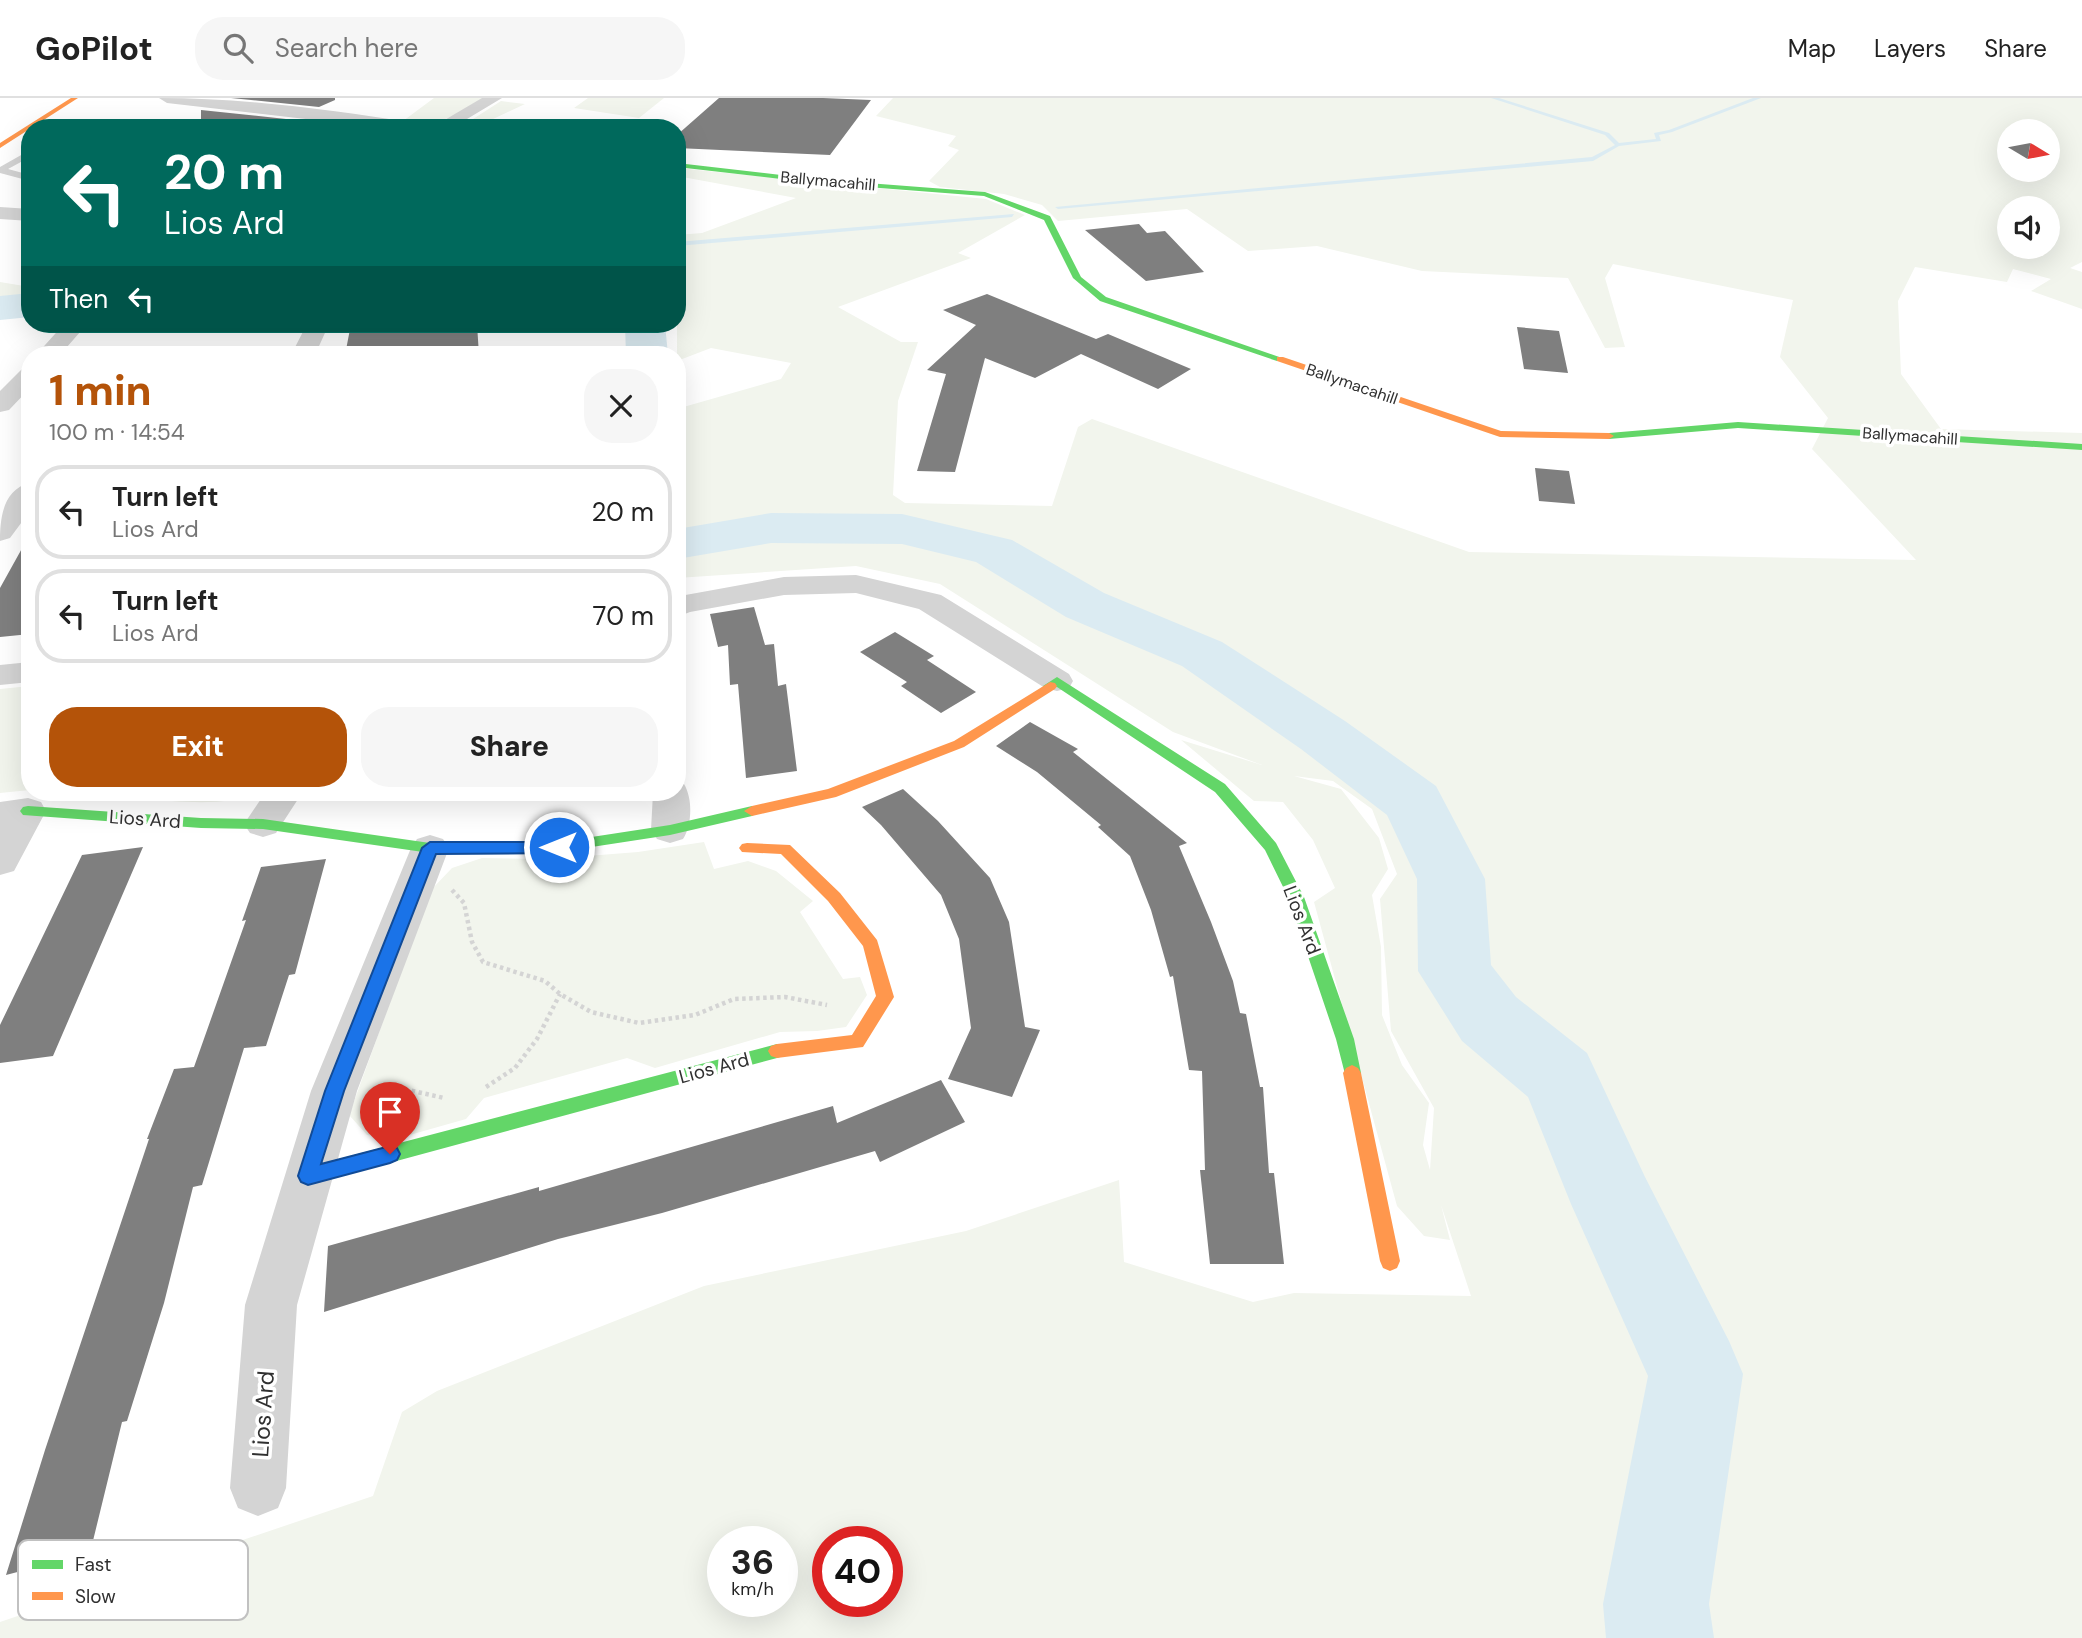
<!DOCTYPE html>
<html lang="en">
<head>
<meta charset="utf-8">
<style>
	:root { --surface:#fff; --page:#f6f6f6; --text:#222; --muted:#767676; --line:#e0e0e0; --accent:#b45309 }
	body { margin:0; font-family:"DM Sans",sans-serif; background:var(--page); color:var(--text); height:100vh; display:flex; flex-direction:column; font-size:26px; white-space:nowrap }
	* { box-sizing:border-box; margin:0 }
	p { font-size:23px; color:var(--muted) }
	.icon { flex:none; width:38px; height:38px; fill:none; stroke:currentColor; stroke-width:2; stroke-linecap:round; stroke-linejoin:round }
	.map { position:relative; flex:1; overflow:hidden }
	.drawer { position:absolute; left:21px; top:248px; width:665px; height:455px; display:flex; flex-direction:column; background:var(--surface); border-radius:28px; box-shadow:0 7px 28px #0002 }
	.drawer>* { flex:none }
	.banner { position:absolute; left:21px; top:21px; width:665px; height:214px; border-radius:28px; box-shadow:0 7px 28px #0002; background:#00695c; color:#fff; overflow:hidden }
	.needle { width:46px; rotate:100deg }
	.buttons { position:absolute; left:1997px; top:21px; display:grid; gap:14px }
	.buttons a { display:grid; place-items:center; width:63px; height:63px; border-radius:50%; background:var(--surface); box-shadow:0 7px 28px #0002; font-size:35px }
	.speed { position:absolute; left:707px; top:1428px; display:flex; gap:14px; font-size:35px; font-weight:700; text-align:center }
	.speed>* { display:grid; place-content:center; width:91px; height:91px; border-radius:50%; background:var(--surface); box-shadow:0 7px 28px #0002; line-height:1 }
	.speed small { font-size:18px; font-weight:400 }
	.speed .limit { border:10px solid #d22; background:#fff; color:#111 }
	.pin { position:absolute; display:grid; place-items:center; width:60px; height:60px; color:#fff; margin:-72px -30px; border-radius:50% 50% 50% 0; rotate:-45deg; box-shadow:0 0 7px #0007 }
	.pin .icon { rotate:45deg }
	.me { position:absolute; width:77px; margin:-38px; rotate:270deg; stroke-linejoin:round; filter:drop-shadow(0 0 5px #0008) }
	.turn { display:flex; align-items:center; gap:24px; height:147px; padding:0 28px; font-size:32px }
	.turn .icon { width:91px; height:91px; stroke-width:2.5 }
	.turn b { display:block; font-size:49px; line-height:60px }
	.then { display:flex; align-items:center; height:66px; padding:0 28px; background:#0003; gap:14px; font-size:26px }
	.round { display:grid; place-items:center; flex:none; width:74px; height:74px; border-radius:28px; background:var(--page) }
	.headline { display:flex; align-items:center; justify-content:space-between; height:119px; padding:0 28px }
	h1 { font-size:42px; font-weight:800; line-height:52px; color:var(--accent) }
	.cta { display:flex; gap:14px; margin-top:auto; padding:14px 28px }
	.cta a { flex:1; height:80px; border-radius:28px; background:var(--accent); color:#fff; font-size:28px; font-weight:800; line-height:80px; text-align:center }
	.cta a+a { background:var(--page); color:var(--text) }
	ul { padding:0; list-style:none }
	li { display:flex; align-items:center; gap:21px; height:94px; margin:0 14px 10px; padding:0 14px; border:4px solid var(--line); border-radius:28px }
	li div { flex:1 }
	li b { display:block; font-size:26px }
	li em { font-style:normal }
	header { display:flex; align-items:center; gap:42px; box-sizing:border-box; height:98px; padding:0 35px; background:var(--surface); border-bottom:2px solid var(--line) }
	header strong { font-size:33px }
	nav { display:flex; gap:38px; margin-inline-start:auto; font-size:24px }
	.search { width:490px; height:63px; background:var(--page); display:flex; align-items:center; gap:18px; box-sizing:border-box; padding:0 24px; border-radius:28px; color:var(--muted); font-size:26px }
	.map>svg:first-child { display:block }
	.green { fill:#f2f5ed; fill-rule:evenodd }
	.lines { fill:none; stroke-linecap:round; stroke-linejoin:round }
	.stream { fill:#dbebf2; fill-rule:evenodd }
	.river { fill:#dbebf2; fill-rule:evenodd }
	.building { fill:#7f7f7f }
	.path { stroke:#d4d4d4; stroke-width:4.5; stroke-dasharray:3.5 3.5; stroke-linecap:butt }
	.lane { fill:#d4d4d4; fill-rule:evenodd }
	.street { fill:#d4d4d4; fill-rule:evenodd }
	.fast { fill:#63d668; fill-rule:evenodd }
	.slow { fill:#ff974d; fill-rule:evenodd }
	.route { fill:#1a73e8; stroke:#114b97; stroke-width:2 }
	.labels { text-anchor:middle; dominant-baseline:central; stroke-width:7; stroke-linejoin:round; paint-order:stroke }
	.far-street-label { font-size:16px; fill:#303030; stroke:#fff }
	.street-label { font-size:19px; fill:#303030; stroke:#fff }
	.near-street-label { font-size:23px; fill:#303030; stroke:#fff }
	.key { fill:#fff; stroke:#c1c1c1; stroke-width:2 }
	.key-label { font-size:19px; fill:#303030 }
</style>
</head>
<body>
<header>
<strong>GoPilot</strong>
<div class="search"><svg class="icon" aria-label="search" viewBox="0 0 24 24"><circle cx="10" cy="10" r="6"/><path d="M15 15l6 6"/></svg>Search here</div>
<nav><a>Map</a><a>Layers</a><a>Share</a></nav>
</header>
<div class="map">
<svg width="2082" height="1540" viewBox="0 0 2082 1540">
	<rect width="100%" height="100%" fill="#fff"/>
	<path class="green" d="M434,0H483C456,16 435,33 403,23Z
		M588,0H664L639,20L574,10Z
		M893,0H2082V164L2070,170L2082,174V211L2031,193L2051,181L2013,171L2007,184L1915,169L1898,203L1901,276L1941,331L2082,335V1540H0V1524L373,1398L402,1314L437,1293L704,1188L966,1133L1119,1082L1124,1164L1253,1204L1294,1195L1471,1198L1441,1107L1450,1142L1424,1138L1397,1108L1314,804L1335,790L1313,742L1283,704L1254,703L1181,642L1262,667L1173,634L940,486L856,468L677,480V320L680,310L781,281L791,265L711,250L677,263V137L702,135L796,100L677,78V70L986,101L1025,117L958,155L971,160L838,209L901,244H918L898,303L893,397L905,405L1052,408L1078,329L1092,321L1469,454L1916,462L1812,351L1828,320L1780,259L1793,202L1613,166L1605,180L1625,249L1605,250L1568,180L1422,173L1317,148L1248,153L1187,111L1058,123L1042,107L1004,96L940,89L929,83L959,52L948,48L956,38L876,18ZM2009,33H2048V72H2009ZM2009,110H2048V149H2009ZM1294,678L1333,683L1372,711L1397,776L1380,801L1391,933L1434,1010L1430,1072L1423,1047L1429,1005L1402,967L1382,917L1381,849L1372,797L1388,771L1379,740L1341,691ZM723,1444H782V1503H723ZM828,1444H887V1503H828Z
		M501,3L525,6L474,30H459Z
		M0,184L30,189V210L0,213Z
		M30,588V692L0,695V591Z
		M91,695H255C220,714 132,698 91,695Z
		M704,744L714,771L748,763L776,773L813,803L800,814L843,881L860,879L867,897L846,929L817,933L780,934L655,970L627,960L484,1000L466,1021L399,1040L367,1037L349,1017L431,792L452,770L482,760L549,761L638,754Z"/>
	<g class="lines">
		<path class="stream" d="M1491,0H1499L1609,35L1619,45L1656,41L1654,35L1669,32L1753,0H1761L1672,34L1659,37L1661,43L1619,48L1593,63L1058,111L1055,109L1592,59L1615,47L1605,37Z
			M1014,116L1012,119L677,148V144Z"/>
		<path class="river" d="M30,195V219L0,222V198Z
			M625,226H665L668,257H626Z
			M771,415L902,416L1012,442L1104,495L1222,544L1345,623L1436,688L1485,781L1491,867L1516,899L1587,955L1645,1079L1729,1243L1743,1276L1709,1506L1714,1540H1606L1603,1506L1648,1278L1571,1106L1528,999L1462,943L1418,873L1417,781L1387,717L1301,651L1182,568L1066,519L976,464L902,446L771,445L677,461V431Z"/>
	</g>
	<path class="building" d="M231,0H335V2L319,9Z
		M719,0H823L871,2L830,57L677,50V37Z
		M201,12L286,21L265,30H201Z
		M1139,126L1147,135L1165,133L1204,174L1146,183L1085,132Z
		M987,196L1096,241L1108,236L1191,271L1158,291L1081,256L1035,280L985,260L955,374L917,373L946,276L927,272L976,227L943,212Z
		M351,226H477L479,257H345Z
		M1517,229L1559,233L1568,275L1524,271Z
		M1535,370L1569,373L1575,406L1539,403Z
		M30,436V536L0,539V490Z
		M754,509L765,547L774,546L778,588L786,586L797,673L746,680L738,586L730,587L728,547L718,549L710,516Z
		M895,534L934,558L927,562L976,594L941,615L901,588L907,584L860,554Z
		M1030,624L1078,651L1073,654L1187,745L1179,748L1211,824L1233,883L1240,915L1246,916L1260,989H1263L1269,1075H1274L1284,1166H1210L1200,1072H1205L1202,973L1189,972L1173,878L1170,879L1151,812L1130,758L1098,729L1101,727L1037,674L996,648Z
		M903,691L938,723L990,780L1009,824L1025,929L1040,932L1012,999L948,981L971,930L959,841L941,797L881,727L862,709Z
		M143,749L53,958L0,965V927L82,757Z
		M326,761L295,876L289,877L266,948L244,950L202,1087L193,1089L164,1205L127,1323L122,1324L90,1455L6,1477L45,1352L149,1041H147L174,971L194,969L246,822L242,823L261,769Z
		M941,982L965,1024L880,1064L875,1053L662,1115L558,1141L324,1214L328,1148L539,1089V1093L833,1008L837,1025Z"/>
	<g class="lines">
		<path class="path" d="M452,792L464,805L472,844L483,864L545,883L560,896L591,914L639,925L695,917L734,901L785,899L827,907
			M486,989L515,970L537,941L560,896
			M381,1018L394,1000L409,992L444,1000"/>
		<path class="lane" d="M30,52V59L8,71L30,77V83L0,75V69Z"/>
		<path class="street" d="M159,0C246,0 331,12 416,25L424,30H383L167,5Z
			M482,0H502L452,30H431Z
			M0,109L30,111V123L0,121Z
			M64,226H87L60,257H36Z
			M307,226H329L315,257H291Z
			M30,269V290L9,312L0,314V293L22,271Z
			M30,385V413L10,440L0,443C0,420 3,391 30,385Z
			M856,477L941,497L1069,576L1073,583L1069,590L1057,593L1045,590L919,511L856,495L784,497L690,514L677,519V498H680L784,479Z
			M30,564V584L0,587V567Z
			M677,684L684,686C693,701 692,727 683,741L670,745L657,741L651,732L653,695H677Z
			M265,695H302L276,735L263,739L250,735L244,726Z
			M28,700L41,704L46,713L14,773L0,777V704Z
			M430,737L443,741L449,750L357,993L297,1207L286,1390L278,1410L258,1418L238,1410L230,1390L245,1207L311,993L411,750L417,741Z"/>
		<path class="fast" d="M677,65L815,81L985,94L1050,118L1081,179L1106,199L1285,261L1277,263L1100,203L1073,180L1044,122L984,98L815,85L677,69Z
			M1738,324L2082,346V352L1738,330L1609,341L1604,338L1609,335Z
			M1057,579L1225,686L1276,745L1304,799L1354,941L1361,975L1358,980L1352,983L1346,980L1336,941L1288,799L1265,752L1215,694L1057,589L1045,591L1043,588Z
			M28,708L201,720L263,721L430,745L559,744L670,727L752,708L760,713L752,718L670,737L559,754L430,755L263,731L201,730L23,717L20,713L23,709Z
			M777,946L783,948L786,953L783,958L777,960L308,1087L301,1084L298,1078L301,1072L308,1069Z"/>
		<path class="slow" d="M71,0H78L0,50V45Z
			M1277,259H1283L1501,333L1609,335L1614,338L1609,341L1500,339L1277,263Z
			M1050,584L1055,585L1057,588L1055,591L964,649L836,699L752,718L744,713L752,708L828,691L954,643Z
			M747,745L790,747L840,795L877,842L894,899L863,949L777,960L771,958L768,953L771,948L777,946L852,937L876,898L863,848L828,803L781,756L742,754L739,750L742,746Z
			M1352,967L1358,970L1361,975L1400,1163L1397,1170L1390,1173L1383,1170L1380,1163L1343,975L1346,970Z"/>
	</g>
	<path class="route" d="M430,744H559L567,749L559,755L436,756L344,993L321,1066L390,1048L397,1050L400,1056L397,1062L390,1065L308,1087L301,1084L298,1078L325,993L422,750Z"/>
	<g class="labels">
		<g class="far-street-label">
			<text transform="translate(828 83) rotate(5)">Ballymacahill</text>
			<text transform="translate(1352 286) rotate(19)">Ballymacahill</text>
			<text transform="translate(1910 338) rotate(4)">Ballymacahill</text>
		</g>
		<g class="street-label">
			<text transform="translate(145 721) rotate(4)">Lios Ard</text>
			<text transform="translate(1302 822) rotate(69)">Lios Ard</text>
			<text transform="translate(714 970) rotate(-15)">Lios Ard</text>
		</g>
		<g class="near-street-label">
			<text transform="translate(263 1316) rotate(-86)">Lios Ard</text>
		</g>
	</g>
	<rect x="18" y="1442" width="230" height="80" rx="10" class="key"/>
	<rect x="32" y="1462" width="31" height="9" fill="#63d668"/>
	<rect x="32" y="1494" width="31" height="8" fill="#ff974d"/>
	<g class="key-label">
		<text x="75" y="1473">Fast</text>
		<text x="75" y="1505">Slow</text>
	</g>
</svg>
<div class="buttons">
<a><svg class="needle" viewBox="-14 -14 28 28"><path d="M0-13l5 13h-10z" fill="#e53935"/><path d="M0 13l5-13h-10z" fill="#767676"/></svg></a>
<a><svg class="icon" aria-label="sound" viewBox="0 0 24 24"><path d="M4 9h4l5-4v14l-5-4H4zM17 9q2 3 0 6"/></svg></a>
</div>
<div class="speed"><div>36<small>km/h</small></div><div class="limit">40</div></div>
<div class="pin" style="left:390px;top:1056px;background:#d93025"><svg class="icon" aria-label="arrive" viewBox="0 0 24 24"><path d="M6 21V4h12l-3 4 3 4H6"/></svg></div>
<svg class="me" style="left:559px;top:749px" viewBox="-20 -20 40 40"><circle r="17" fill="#1a73e8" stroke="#fff" stroke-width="3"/><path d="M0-11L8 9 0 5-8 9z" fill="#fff"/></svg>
<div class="banner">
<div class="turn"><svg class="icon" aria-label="left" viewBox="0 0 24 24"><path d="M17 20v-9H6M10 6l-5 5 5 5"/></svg><div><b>20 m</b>Lios Ard</div></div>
<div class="then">Then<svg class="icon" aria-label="left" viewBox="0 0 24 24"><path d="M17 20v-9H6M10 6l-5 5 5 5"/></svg></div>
</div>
<section class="drawer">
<div class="headline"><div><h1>1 min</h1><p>100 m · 14:54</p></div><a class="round"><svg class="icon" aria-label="close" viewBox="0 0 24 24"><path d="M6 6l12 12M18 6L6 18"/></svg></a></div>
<ul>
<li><svg class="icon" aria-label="left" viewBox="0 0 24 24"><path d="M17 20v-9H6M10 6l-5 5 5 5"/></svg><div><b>Turn left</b><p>Lios Ard</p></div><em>20 m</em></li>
<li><svg class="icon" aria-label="left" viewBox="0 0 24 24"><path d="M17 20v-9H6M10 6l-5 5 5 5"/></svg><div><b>Turn left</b><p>Lios Ard</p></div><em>70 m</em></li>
</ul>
<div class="cta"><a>Exit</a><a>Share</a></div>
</section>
</div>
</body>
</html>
